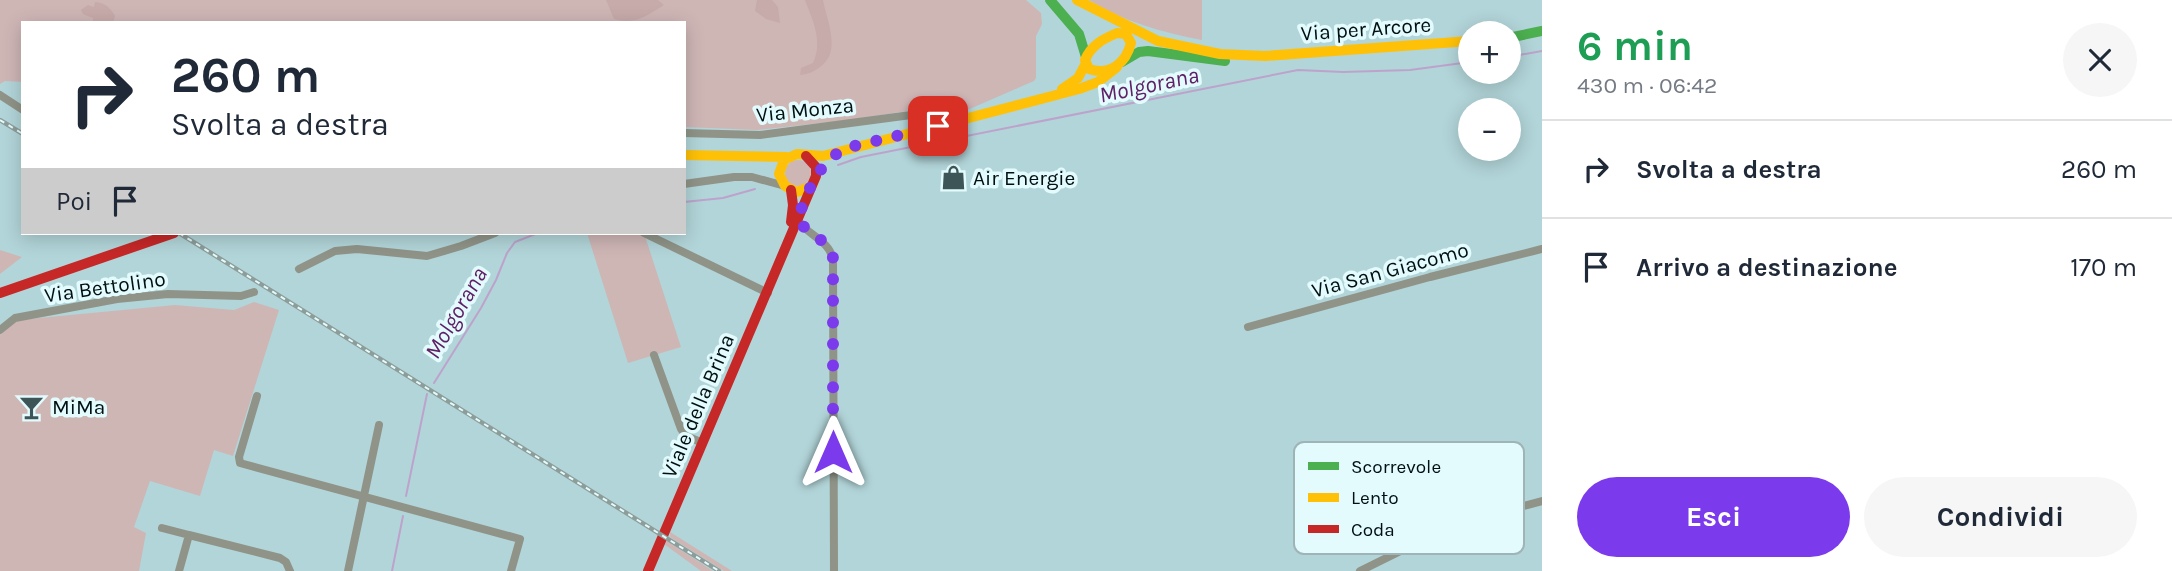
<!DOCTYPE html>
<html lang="it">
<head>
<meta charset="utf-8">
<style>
	:root { --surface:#fff; --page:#f6f6f7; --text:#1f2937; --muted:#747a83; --line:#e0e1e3; --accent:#7c3aed }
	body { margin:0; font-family:Karla,sans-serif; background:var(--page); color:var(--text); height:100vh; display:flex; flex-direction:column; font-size:26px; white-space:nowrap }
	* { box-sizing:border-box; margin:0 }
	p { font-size:23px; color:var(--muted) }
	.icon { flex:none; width:38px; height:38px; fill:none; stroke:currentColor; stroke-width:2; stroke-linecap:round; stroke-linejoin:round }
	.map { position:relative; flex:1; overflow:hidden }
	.panel { display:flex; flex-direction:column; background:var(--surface); width:630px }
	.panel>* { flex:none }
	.guide { position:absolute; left:21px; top:21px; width:665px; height:214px; border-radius:0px; box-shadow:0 4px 18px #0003; background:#fff; color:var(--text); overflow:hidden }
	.tools { position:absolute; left:1458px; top:21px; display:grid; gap:14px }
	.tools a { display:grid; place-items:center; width:63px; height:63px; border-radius:50%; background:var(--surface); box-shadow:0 4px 18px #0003; font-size:35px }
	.pin { position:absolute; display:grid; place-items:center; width:60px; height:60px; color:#fff; margin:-30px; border-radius:14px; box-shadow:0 4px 10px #0006 }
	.me { position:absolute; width:77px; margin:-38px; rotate:0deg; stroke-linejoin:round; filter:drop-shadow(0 0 5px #0008) }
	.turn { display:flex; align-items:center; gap:24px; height:147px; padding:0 35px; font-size:32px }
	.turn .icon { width:91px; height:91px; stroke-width:2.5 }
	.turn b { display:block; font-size:49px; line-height:60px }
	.then { display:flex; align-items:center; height:66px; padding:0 35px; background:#0003; gap:14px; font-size:26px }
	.round { display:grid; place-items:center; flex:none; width:74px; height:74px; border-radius:37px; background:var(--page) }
	.overview { display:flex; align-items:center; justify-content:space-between; height:119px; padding:0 35px }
	h1 { font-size:42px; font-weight:700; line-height:52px; color:#1e9e55 }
	.button { display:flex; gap:14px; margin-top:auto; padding:14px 35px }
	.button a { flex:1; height:80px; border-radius:42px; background:var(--accent); color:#fff; font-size:28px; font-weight:700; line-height:80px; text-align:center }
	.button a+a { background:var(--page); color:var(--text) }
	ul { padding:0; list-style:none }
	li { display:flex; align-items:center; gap:21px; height:98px; padding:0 35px; border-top:2px solid var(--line) }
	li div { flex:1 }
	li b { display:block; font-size:26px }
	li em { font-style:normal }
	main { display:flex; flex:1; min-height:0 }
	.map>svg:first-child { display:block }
	.green { fill:#ceb6b5 }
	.forest { fill:#c7abaa }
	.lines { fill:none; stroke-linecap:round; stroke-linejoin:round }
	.stream { stroke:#bda3cc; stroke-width:2 }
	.street { stroke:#909488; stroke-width:8 }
	.fast { stroke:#4caf50; stroke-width:10 }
	.slow { stroke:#ffc107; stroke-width:10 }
	.jam { stroke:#c62828; stroke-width:10 }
	.rail-casing { stroke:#8d9d99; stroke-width:4.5 }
	.rail { stroke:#e3fbfd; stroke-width:2; stroke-dasharray:5; stroke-linecap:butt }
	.route { stroke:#7c3aed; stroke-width:12; stroke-dasharray:0 21.6 }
	.labels { text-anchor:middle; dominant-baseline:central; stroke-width:7; stroke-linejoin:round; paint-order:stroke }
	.street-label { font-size:21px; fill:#001012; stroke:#e3fbfd }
	.poi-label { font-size:21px; fill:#001012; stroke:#e3fbfd; text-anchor:start }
	.water-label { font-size:23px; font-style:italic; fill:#5f2066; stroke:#e3fbfd }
	.key { fill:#e3fbfd; stroke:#9fb4b6; stroke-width:2 }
	.key-label { font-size:19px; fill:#001012 }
</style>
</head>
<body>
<main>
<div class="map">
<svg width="1542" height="571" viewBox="0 0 1542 571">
	<rect width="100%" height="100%" fill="#b2d5d9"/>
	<path class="green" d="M0,0H1026L1041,13L1042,24L1036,36V78L1034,81L951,117L927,124L920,109L849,120L757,130L684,127V23H23V82L5,81L0,84Z
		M1089,0H1202V40C1161,32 1125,22 1089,0Z
		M785 173a13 13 0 1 1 26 0a13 13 0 1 1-26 0Z
		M587,233H644L681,347L628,363Z
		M0,250L22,257L0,274Z
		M254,302L279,310L233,456L214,450L200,496L150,481L134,527L146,533L139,571H0V335L8,326L18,320L175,305L234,310Z
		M670,532L732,571H724L676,541L670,537Z
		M666,541H667L713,571H701L664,544Z"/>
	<path class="forest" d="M606,0H658L664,5C646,16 635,25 614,19Z
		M757,0H772L778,7L780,23L766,19L755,11Z
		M805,0H823C827,22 842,51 820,67C813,72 809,74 800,75L801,68L813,63C823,41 813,21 805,0Z
		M95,2C105,3 110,7 115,16L113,23H93V18L83,14L81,10L88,5L94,7Z"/>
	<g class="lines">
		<path class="stream" d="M1508,57L1542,51
			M838,165L861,157L1298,70L1343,72L1410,70L1470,62
			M684,202L723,198L755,189
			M434,383L481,308L496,280L507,253L515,242L538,233
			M406,496L427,394
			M392,571L403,516"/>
		<path class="street" d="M0,95L23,110
			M684,133L760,135L911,115L914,117L919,131
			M684,184L734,177H752L785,186
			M798,220C808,236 828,239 833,259L834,571
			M644,233L768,293
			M299,269L335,251L357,249L427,256L461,246L495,233
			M1248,327L1430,277L1542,249
			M0,330L15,318L117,299L168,294L241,296L254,292
			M654,355L681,429L686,436L703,443
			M257,396L239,457L240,463L520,539L511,571
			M162,528L189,535
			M179,571L189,535L280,558L286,562L290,571
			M348,571L379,425
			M1360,571L1451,526L1542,501"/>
		<path class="fast" d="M1050,0L1079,34L1086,57
			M1508,38L1542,31
			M1122,62L1139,52L1148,51L1225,61"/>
		<path class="slow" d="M1077,0L1158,41L1220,54L1265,56L1470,41
			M1117,33L1126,34L1131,43C1126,63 1110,76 1089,69L1085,60C1091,45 1103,39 1117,33Z
			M1062,89L1078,78L1086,63
			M684,155L787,157
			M812,186L797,192L785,186L779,174L784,160L797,154L823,156L1079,89L1098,82L1117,67"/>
		<path class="jam" d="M791,190L793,205L791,222
			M0,293L174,233
			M648,571L816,176V167L806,156"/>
		<defs>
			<path id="rail" d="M0,120L23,134
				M179,233L719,571"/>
		</defs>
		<use href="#rail" class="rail-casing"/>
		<use href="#rail" class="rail"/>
	</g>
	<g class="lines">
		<path class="route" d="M833,452V258C828,240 812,236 800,223L798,220L804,200L816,176L826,163L842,149L938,126"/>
	</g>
	<defs>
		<symbol id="shop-bare" viewBox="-9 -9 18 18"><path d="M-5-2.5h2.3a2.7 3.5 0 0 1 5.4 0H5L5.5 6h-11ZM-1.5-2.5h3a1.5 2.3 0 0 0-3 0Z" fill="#3e5558" stroke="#e3fbfd" stroke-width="2.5" paint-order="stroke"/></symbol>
		<symbol id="bar-bare" viewBox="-9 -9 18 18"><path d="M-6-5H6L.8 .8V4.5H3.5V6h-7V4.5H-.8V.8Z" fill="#3e5558" stroke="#e3fbfd" stroke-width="2.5" paint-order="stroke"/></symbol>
	</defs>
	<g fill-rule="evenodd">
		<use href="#shop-bare" x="936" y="160" width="35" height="35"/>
		<use href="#bar-bare" x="14" y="390" width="35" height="35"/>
	</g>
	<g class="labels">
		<g class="street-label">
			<text transform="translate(1366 29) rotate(-4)">Via per Arcore</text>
			<text transform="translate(805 110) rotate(-6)">Via Monza</text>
			<text transform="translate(1390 270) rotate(-15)">Via San Giacomo</text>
			<text transform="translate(105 287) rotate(-8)">Via Bettolino</text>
			<text transform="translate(698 406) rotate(-67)">Viale della Brina</text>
		</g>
		<g class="poi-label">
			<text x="973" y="178">Air Energie</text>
			<text x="52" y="407">MiMa</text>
		</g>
		<g class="water-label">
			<text transform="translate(1149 85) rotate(-12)">Molgorana</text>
			<text transform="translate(456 313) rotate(-60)">Molgorana</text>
		</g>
	</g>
	<rect x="1294" y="442" width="230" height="112" rx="10" class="key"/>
	<rect x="1308" y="462" width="31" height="8" fill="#4caf50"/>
	<rect x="1308" y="493" width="31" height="9" fill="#ffc107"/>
	<rect x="1308" y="525" width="31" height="8" fill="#c62828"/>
	<g class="key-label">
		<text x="1351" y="473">Scorrevole</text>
		<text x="1351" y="504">Lento</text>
		<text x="1351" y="536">Coda</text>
	</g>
</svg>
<div class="tools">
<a>+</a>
<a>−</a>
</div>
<div class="pin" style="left:938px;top:126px;background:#d93025"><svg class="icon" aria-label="arrive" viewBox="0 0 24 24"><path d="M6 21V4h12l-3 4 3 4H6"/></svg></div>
<svg class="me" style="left:833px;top:452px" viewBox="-20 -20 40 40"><path d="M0-17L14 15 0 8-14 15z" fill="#7c3aed" stroke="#fff" stroke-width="4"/></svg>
<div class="guide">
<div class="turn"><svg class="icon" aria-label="right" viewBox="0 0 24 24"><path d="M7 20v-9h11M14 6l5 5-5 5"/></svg><div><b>260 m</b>Svolta a destra</div></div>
<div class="then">Poi<svg class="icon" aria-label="arrive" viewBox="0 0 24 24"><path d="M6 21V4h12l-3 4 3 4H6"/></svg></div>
</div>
</div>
<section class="panel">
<div class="overview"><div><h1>6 min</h1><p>430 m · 06:42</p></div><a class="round"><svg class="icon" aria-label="close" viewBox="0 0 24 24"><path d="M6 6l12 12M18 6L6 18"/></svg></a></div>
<ul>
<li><svg class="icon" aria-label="right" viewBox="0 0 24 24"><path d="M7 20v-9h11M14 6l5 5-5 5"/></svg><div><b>Svolta a destra</b></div><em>260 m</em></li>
<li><svg class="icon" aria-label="arrive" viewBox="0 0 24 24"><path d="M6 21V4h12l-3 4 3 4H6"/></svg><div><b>Arrivo a destinazione</b></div><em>170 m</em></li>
</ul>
<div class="button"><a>Esci</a><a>Condividi</a></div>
</section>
</main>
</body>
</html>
